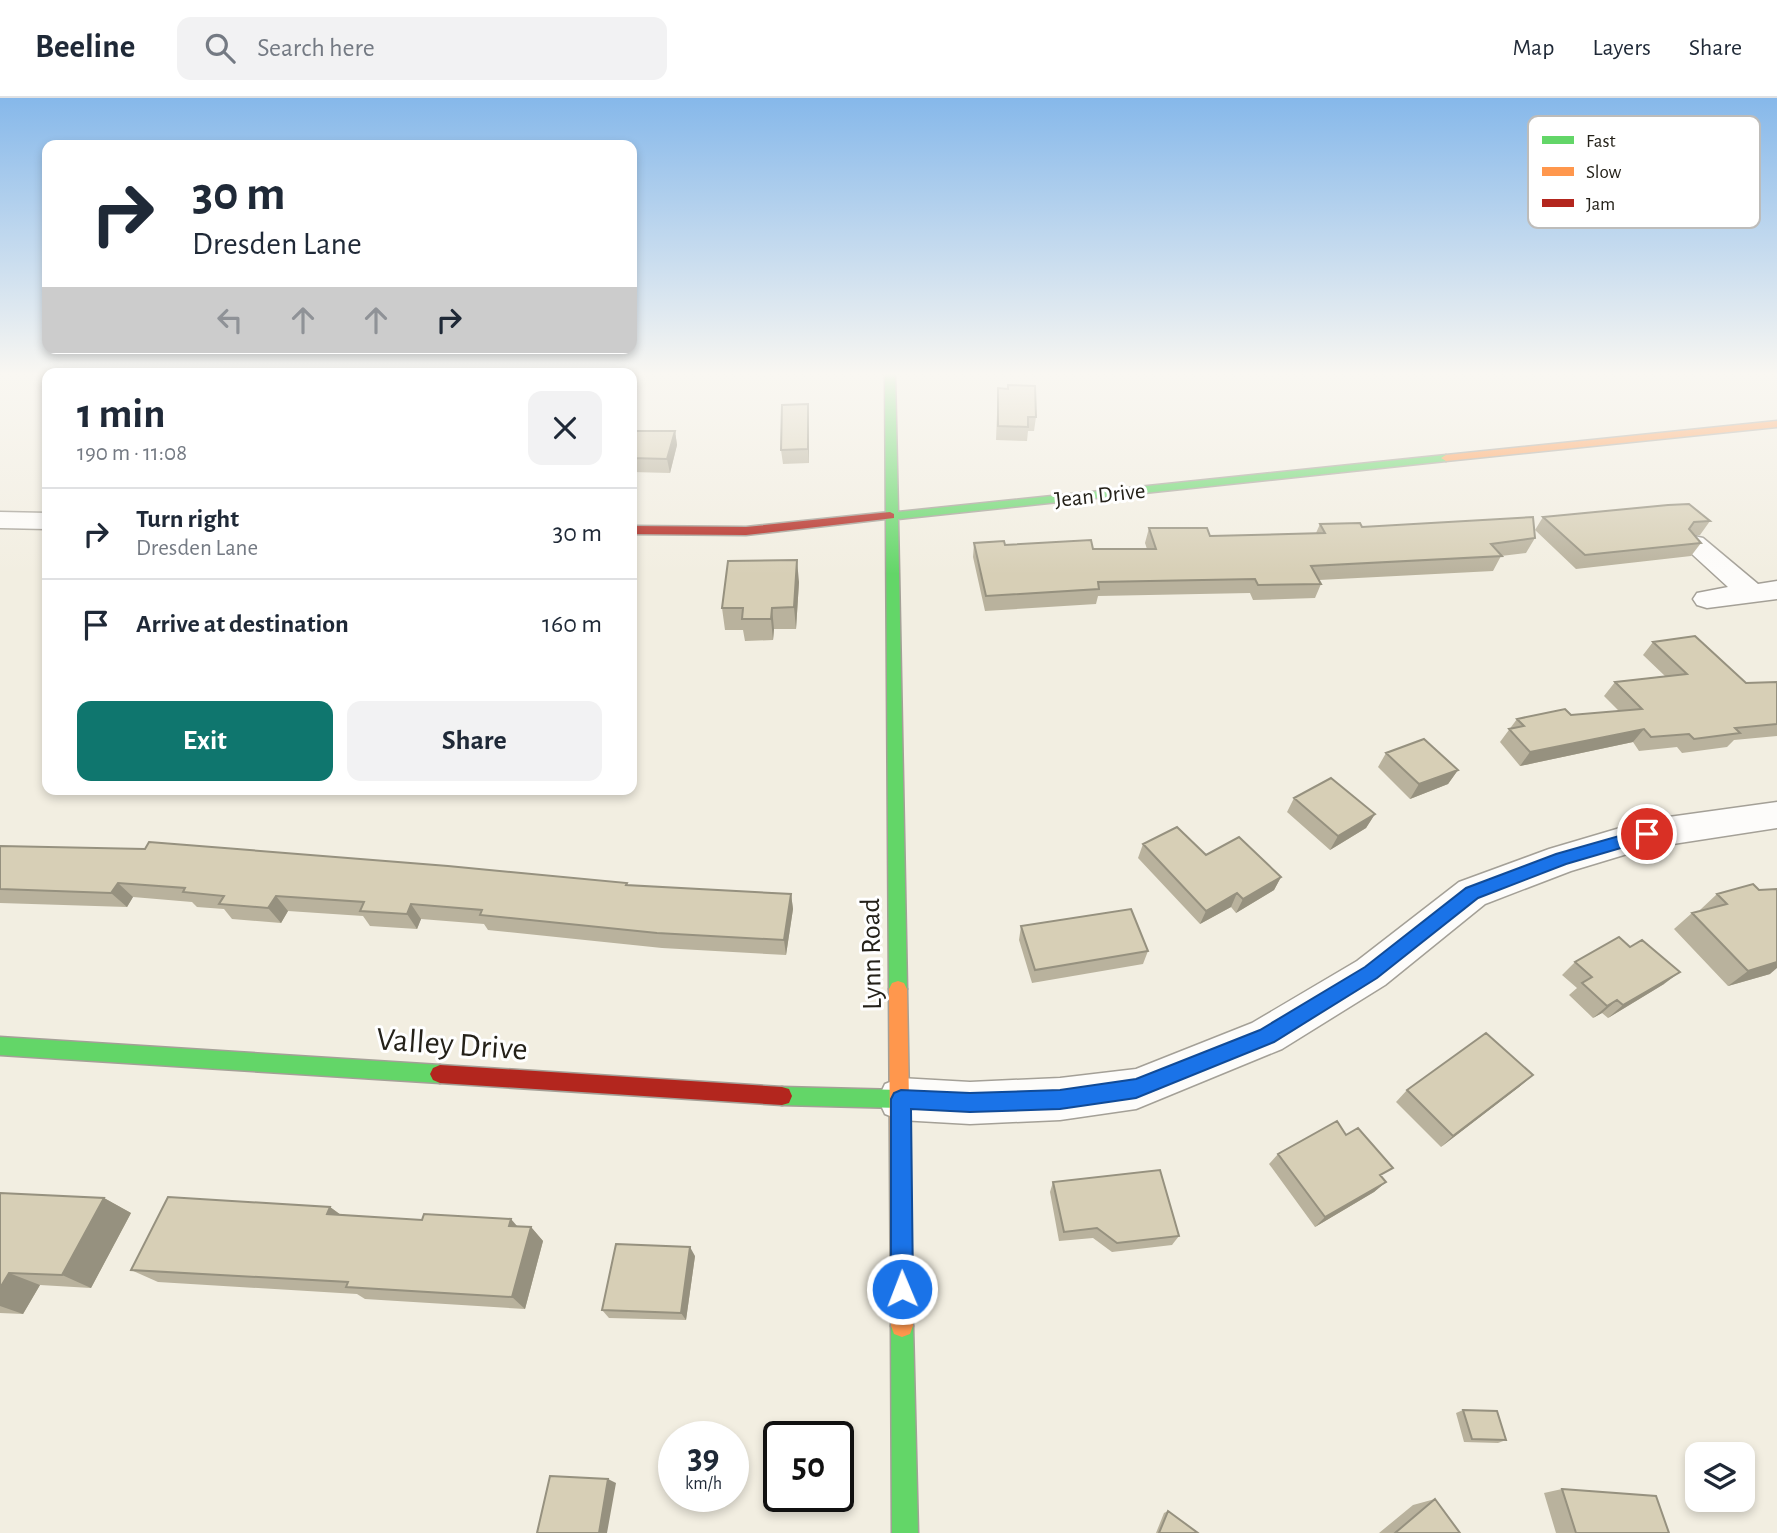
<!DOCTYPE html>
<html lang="en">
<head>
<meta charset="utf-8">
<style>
	:root { --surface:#fff; --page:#f2f2f3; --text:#1f2937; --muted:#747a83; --line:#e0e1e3; --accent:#0f766e }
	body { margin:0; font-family:"Alegreya Sans",sans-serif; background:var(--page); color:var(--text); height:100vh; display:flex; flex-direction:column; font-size:26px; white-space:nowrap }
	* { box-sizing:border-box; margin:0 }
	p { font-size:23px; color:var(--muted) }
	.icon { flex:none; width:38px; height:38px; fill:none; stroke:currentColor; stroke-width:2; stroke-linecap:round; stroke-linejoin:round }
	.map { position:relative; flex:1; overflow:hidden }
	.sheet { position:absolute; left:42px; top:270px; width:595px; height:427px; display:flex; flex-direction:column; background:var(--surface); border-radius:14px; box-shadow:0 4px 10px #0003 }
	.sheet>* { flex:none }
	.banner { position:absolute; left:42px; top:42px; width:595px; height:214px; border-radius:14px; box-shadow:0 4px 10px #0003; background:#fff; color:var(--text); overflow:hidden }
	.fabs { position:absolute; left:1685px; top:1344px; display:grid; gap:14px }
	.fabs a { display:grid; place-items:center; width:70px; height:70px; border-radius:14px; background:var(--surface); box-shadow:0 4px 10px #0003; font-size:35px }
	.speed { position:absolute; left:658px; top:1323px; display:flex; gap:14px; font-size:35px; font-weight:700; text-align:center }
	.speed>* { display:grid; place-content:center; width:91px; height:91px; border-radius:50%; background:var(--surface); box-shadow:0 4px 10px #0003; line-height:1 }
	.speed small { font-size:18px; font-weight:400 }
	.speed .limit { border:4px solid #111; border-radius:10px; background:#fff; color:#111 }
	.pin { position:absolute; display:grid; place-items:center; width:60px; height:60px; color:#fff; margin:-30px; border:4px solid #fff; border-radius:50%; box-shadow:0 2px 7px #0007 }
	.me { position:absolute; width:77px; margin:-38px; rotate:359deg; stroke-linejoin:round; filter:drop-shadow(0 0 5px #0008) }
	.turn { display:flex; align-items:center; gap:24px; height:147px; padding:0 35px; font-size:32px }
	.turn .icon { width:91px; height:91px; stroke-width:2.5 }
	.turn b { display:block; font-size:49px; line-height:60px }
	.lanes { display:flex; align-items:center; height:66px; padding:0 35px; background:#0003; justify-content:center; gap:35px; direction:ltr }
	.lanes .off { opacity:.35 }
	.round { display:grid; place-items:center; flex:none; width:74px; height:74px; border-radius:14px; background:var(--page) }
	.headline { display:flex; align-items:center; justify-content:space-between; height:119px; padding:0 35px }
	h1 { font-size:42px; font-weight:600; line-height:52px }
	.button { display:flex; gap:14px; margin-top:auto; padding:14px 35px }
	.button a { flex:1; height:80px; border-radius:14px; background:var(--accent); color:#fff; font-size:28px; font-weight:600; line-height:80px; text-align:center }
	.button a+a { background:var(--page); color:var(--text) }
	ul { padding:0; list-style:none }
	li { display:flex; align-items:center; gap:21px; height:91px; padding:0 35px; border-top:2px solid var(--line) }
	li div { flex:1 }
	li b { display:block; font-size:26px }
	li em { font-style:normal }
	header { display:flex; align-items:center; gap:42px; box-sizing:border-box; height:98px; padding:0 35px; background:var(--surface); border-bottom:2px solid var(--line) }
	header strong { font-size:33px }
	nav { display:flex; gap:38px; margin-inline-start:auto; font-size:24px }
	.search { width:490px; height:63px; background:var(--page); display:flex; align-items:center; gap:18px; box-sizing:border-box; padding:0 24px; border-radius:14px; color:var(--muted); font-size:26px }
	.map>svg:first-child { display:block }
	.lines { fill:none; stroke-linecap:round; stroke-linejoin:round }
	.street-casing { stroke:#a4a097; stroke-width:3 }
	.fast-casing { stroke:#a4a097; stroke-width:3 }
	.slow-casing { stroke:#a4a097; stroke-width:3 }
	.jam-casing { stroke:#a4a097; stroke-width:3 }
	.street { fill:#fdfcfa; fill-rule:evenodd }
	.fast { fill:#63d668; fill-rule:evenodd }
	.slow { fill:#ff974d; fill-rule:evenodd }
	.jam { fill:#b3261e; fill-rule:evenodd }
	.wall { fill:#b9b29d }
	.shaded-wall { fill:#96917f }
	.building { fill:#d7cfb6; stroke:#96917f; stroke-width:2 }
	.route { fill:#1a73e8; stroke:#114b97; stroke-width:2 }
	.labels { text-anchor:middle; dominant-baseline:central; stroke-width:6; stroke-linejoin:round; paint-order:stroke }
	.far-street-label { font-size:23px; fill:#242119; stroke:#fff }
	.street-label { font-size:28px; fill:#242119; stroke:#fff }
	.near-street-label { font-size:33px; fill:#242119; stroke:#fff }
	.key { fill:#fff; stroke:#bdbcba; stroke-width:2 }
	.key-label { font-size:19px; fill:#242119 }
</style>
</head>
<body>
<header>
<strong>Beeline</strong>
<div class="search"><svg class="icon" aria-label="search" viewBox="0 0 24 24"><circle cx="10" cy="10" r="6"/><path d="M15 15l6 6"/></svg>Search here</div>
<nav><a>Map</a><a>Layers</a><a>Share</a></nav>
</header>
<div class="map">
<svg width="1777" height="1435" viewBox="0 0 1777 1435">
	<rect width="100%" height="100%" fill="#f2eee1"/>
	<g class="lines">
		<defs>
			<path id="street" d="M0,414L47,415V431L0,430Z
				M1694,438L1703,440L1758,486L1777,483V501L1707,510L1697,507L1693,501L1697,495L1728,489L1681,446L1685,440Z
				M1777,704V730L1647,750L1571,773L1485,806L1385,887L1282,951L1136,1011L1060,1022L970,1026L900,1022L885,1016L878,1001L885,986L900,980L970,984L1060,980L1136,971L1252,925L1357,863L1459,784L1549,751L1647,722Z"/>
			<path id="fast" d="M885,276H895L898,414L1446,357L1451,360L1446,363L898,421L907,891L904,897L898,899L892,897L889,891Z
				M0,939L440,967L447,970L450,976L447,982L440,985L0,957Z
				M782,989L900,992L907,994L910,1001L907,1008L900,1010L782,1007L775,1005L772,998L775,991Z
				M902,1217L910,1220L913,1228L918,1435H892L891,1228L894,1220Z"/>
			<path id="slow" d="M1777,323V329L1446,363L1441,360L1446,357Z
				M898,883L904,885L907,891L913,1228L910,1236L902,1239L894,1236L891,1228L889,891L892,885Z"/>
			<path id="jam" d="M890,414L894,416V420L746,437L632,436V428L746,429Z
				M440,967L782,989L789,991L792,998L789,1005L782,1007L440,985L433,982L430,976L433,970Z"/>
		</defs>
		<use href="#street" class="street-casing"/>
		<use href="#fast" class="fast-casing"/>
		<use href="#slow" class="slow-casing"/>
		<use href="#jam" class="jam-casing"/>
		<use href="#street" class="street"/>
		<use href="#fast" class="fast"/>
		<use href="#slow" class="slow"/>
		<use href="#jam" class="jam"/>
	</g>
	<path class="wall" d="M998,290L1036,319L1034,333H1028L1027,343L996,342Z
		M809,320V365L783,366L781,352Z
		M632,333H675L677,347L670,375L632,374Z
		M1543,419L1710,423L1700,437H1694L1701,445L1691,458L1576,471L1535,432Z
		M1320,426L1535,440L1526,455L1501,458L1493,473L1319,482L1321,486L1315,500L1253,502L1250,495L1098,498L1096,506L985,513L973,459L974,445L1093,451H1147L1145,445L1149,430L1210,438L1316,435Z
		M799,484L796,531H774L773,542L745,543L743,532H725L722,510Z
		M1653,544L1746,585L1777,584V638L1734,642L1727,649L1682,655L1677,649L1639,653L1633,644L1520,668L1500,644L1517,621L1619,613L1604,598L1615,584L1665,578L1643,557Z
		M1386,655L1458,672L1448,686L1410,701L1378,669Z
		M1294,700L1375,716L1366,730L1330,752L1287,714Z
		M1143,746L1206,757L1281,779L1274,792L1236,815L1231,809L1200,826L1138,760Z
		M0,748L628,787L791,796L793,811L786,857L662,850L488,832L484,826L421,821L417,831L370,828L363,818L288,813L281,825L232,821L224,811L197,809L192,804L133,799L127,809L0,805Z
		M1759,792L1770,876L1728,888L1674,831L1692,815L1700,813V812L1717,796Z
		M1021,828L1148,853L1143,866L1032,885L1019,842Z
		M1575,864L1664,886L1608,920L1602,915L1593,920L1569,897L1577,890L1562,877Z
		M1533,977L1519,989L1441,1049L1396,1004L1407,992Z
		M1346,1037L1386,1084L1374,1094L1315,1129L1269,1066L1278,1056Z
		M1053,1084L1179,1138L1172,1147L1112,1154L1093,1140L1059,1143L1050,1094Z
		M0,1095L104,1100L131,1115L91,1190L40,1187L23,1216L0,1215Z
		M330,1109L341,1117L531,1129L543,1143L525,1211L365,1201L357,1196L158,1184L131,1172Z
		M695,1158L686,1222L609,1220L602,1212Z
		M1463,1312L1506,1342L1498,1345L1464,1344L1456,1315Z
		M1562,1391L1669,1435H1556L1544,1395Z
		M1435,1401L1460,1435H1379L1413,1407Z
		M1168,1413L1198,1435H1156L1164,1415Z"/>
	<path class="shaded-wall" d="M808,306L809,320V365L808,351Z
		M675,333L677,347L670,375L667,361Z
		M797,462L799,484L796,531L794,509Z
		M772,510L774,531L773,542L771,521Z
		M1644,631L1633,644L1520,668L1530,654Z
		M1458,672L1448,686L1410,701L1419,686Z
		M1375,716L1366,730L1330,752L1338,738Z
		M1281,779L1274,792L1236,815L1243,801Z
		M118,785L133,799L127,809L111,795Z
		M1237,795L1231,809L1200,826L1206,813Z
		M791,796L793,811L786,857L784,842Z
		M276,798L288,813L281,825L268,810Z
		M411,806L421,821L417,831L407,816Z
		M1777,864V870L1770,876L1728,888L1748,873Z
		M1680,874L1664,886L1608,920L1623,907Z
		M1617,902L1602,915L1593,920L1607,908Z
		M1533,977L1519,989L1441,1049L1453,1038Z
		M1386,1084L1374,1094L1315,1129L1325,1119Z
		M104,1100L131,1115L91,1190L62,1177Z
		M330,1109L349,1123L327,1116Z
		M511,1121L524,1136L509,1128Z
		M531,1129L543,1143L525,1211L512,1199Z
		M690,1149L695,1158L686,1222L681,1215Z
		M9,1175L40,1187L23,1216L0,1208V1190Z
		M608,1381L616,1385L607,1435H599Z"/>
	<path class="building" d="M1008,287L1035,288L1036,319H1028V329L998,328V290L1008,291Z
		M808,306V351L781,352L782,307Z
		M632,333H675L667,361L632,360Z
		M1689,406L1710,423L1694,424L1689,431L1701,445L1585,457L1543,419L1668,407Z
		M1533,419L1535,440L1491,446L1502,458L1311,468L1321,486L1258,487L1255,481L1098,484L1099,491L986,498L974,445L1004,443L1005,447L1091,442L1093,451H1156L1149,430H1207L1210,438L1325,435L1320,426L1360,425L1362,429Z
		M797,462L794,509L772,510L771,521H742L743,510H722L728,463Z
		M1695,538L1746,585L1777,584V626L1735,630L1740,635L1694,641L1689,636L1651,639L1644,631L1530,654L1509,631L1524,628L1517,621L1565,611L1571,617L1642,611L1615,584L1687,576L1653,544Z
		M1424,641L1458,672L1419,686L1386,655Z
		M1331,680L1375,716L1338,738L1294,700Z
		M1177,729L1206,757L1239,739L1281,779L1243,801L1237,795L1206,813L1143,746Z
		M149,744L448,768L627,785L626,787L791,796L784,842L657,835L480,817L482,812L411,806L407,816L360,813L364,804L276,798L268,810L219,806L224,798L183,794L185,790L118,785L111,795L0,791V748L145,751Z
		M1753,786L1759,792L1777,791V864L1748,873L1692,815L1727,806L1717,796Z
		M1131,811L1148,853L1035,872L1021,828Z
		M1619,839L1630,849L1642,842L1680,874L1623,907L1617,902L1607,908L1582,885L1592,879L1575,864Z
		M1486,935L1533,977L1453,1038L1407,992Z
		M1337,1023L1346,1037L1358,1030L1393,1070L1380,1077L1386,1084L1325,1119L1278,1056Z
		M1160,1072L1179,1138L1117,1145L1097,1130L1064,1134L1053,1084Z
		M0,1095L104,1100L62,1177L9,1175L0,1190Z
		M168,1099L330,1109L327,1116L422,1122L424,1116L511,1121L509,1128L531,1129L512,1199L346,1189L348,1184L131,1172Z
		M616,1146L690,1149L681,1215L602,1212Z
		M1463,1312L1497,1313L1506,1342L1472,1341Z
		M550,1378L608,1381L599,1435H537Z
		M1562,1391L1656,1398L1669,1435H1576Z
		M1435,1401L1460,1435H1395Z
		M1168,1413L1198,1435H1159Z"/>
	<linearGradient id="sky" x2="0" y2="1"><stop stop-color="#86b8ea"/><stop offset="0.58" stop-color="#f9f7f2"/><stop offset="1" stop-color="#f9f7f2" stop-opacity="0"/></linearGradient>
	<rect width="1777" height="476" fill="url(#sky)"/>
	<path class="route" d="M1647,730L1655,736L1652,741L1566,766L1478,800L1377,880L1274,944L1136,1000L1060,1011L970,1014L911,1011L913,1191L910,1199L902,1202L894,1199L891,1191V1001L894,995L901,992L970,995L1060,992L1136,981L1260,932L1365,869L1466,790L1556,756Z"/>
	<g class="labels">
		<g class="far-street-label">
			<text transform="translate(1100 398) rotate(-6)">Jean Drive</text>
		</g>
		<g class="street-label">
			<text transform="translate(872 856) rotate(-91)">Lynn Road</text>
		</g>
		<g class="near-street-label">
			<text transform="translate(452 947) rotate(4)">Valley Drive</text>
		</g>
	</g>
	<rect x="1528" y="18" width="232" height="112" rx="10" class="key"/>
	<rect x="1542" y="38" width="32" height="8" fill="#63d668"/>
	<rect x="1542" y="69" width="32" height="9" fill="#ff974d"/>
	<rect x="1542" y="101" width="32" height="8" fill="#b3261e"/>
	<g class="key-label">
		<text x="1586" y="49">Fast</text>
		<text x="1586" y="80">Slow</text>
		<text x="1586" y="112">Jam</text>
	</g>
</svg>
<div class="fabs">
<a><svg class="icon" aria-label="layers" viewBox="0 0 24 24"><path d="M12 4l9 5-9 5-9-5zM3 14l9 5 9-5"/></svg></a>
</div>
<div class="speed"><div>39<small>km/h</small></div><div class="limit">50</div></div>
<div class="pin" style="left:1647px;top:736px;background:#d93025"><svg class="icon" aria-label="arrive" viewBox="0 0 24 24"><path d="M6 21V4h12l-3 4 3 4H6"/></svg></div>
<svg class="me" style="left:902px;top:1191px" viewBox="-20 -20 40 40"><circle r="17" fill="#1a73e8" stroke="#fff" stroke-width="3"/><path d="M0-11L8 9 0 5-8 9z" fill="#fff"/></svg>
<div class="banner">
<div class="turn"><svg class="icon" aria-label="right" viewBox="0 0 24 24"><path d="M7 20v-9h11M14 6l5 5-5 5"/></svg><div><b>30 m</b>Dresden Lane</div></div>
<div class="lanes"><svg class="icon off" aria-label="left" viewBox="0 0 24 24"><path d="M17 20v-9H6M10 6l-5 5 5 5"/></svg><svg class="icon off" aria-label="ahead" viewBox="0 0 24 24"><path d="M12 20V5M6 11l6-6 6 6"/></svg><svg class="icon off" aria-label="ahead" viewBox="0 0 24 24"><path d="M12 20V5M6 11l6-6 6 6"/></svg><svg class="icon" aria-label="right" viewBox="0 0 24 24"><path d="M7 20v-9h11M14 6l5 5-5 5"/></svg></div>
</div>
<section class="sheet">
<div class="headline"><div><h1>1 min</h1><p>190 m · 11:08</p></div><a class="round"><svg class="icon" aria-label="close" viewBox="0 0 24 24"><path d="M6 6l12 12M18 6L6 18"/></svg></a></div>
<ul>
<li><svg class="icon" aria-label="right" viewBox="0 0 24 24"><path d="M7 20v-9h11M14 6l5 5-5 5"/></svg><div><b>Turn right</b><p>Dresden Lane</p></div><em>30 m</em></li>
<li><svg class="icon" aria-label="arrive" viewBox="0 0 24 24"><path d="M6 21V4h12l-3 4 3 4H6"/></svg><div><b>Arrive at destination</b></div><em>160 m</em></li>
</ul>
<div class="button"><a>Exit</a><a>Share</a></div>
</section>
</div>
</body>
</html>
